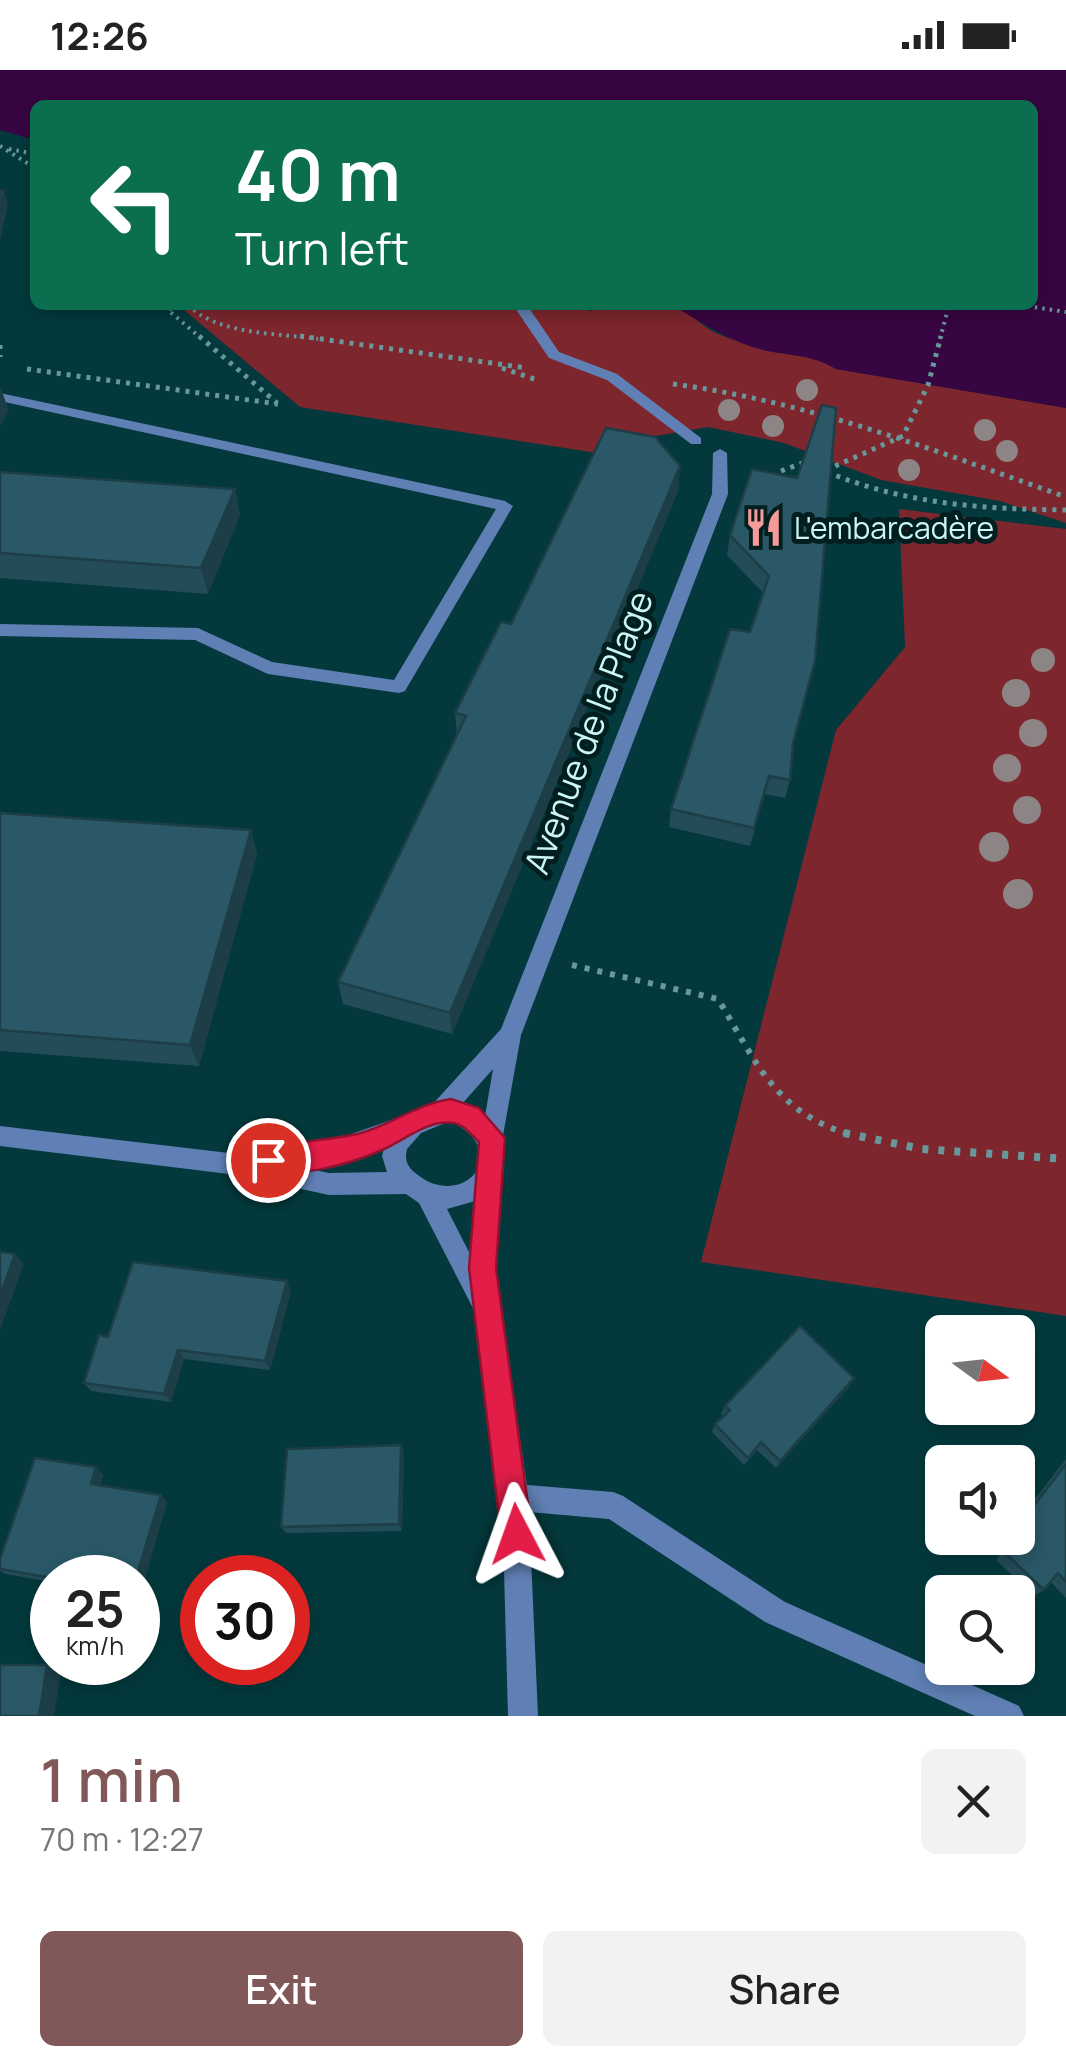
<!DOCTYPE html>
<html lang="en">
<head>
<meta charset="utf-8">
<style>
	:root { --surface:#fff; --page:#f2f2f2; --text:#222; --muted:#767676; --accent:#815858 }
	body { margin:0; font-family:Manrope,sans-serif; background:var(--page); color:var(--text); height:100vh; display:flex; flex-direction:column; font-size:38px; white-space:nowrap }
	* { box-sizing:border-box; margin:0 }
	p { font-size:32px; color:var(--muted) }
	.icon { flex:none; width:55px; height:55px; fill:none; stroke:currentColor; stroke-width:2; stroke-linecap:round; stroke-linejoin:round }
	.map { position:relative; height:1646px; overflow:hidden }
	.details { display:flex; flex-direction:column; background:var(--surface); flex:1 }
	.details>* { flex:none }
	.banner { position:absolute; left:30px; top:30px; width:1008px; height:210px; border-radius:15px; box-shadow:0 5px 15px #0003; background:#0b6e4f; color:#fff; overflow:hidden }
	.needle { width:65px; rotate:105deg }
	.fabs { position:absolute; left:925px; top:1245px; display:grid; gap:20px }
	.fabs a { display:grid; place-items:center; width:110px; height:110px; border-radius:15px; background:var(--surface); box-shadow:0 5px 15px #0003; font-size:50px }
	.speed { position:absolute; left:30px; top:1485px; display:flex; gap:20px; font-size:50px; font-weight:700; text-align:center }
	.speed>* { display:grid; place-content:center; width:130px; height:130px; border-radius:50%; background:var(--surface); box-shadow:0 5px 15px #0003; line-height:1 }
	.speed small { font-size:25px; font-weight:400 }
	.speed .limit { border:15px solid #d22; background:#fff; color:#111 }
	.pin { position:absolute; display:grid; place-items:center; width:85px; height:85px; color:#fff; margin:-42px; border:5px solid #fff; border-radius:50%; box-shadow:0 2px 10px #0007 }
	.me { position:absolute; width:110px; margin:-55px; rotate:356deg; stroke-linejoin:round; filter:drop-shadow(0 0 8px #0008) }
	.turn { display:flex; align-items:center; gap:35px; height:210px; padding:0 40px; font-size:45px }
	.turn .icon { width:130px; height:130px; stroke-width:2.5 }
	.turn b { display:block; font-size:70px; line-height:85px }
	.round { display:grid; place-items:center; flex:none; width:105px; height:105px; border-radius:15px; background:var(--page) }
	.summary { display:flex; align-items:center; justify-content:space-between; height:170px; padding:0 40px }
	h1 { font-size:60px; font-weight:600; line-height:75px; color:var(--accent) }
	.button { display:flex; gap:20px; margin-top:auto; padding:20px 40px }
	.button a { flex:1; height:115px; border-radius:15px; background:var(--accent); color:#fff; font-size:40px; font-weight:600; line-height:115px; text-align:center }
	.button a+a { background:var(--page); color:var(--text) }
	.status { display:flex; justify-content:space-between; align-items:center; height:70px; padding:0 50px; background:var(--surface); direction:ltr }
	.status svg { height:28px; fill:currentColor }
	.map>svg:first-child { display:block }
	.green { fill:#7d262d }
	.water { fill:#370541 }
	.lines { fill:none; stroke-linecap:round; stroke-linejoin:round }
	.path-far3 { stroke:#68989b; stroke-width:4; stroke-dasharray:2.5 5; stroke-linecap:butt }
	.path-far2 { stroke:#68989b; stroke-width:5; stroke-dasharray:4 6; stroke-linecap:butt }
	.path-far1 { stroke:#68989b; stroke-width:6; stroke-dasharray:5 8; stroke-linecap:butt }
	.path { stroke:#68989b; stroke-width:8; stroke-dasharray:6 10; stroke-linecap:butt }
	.service { fill:#6080b5; fill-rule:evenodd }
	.minor { fill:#6080b5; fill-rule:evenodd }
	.tree { fill:#8c8485 }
	.wall { fill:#244c58 }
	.shaded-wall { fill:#1d3e47 }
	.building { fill:#2a5866; stroke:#1d3e47; stroke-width:2.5 }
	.route { fill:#e11d48; stroke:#92132f; stroke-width:2.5 }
	.labels { text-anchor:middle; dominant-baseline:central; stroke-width:10; stroke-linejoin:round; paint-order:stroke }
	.far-poi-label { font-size:30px; fill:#cbf5f7; stroke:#021e1f; text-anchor:start }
	.street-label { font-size:35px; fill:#cbf5f7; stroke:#021e1f }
</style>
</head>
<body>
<div class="status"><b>12:26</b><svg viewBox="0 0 49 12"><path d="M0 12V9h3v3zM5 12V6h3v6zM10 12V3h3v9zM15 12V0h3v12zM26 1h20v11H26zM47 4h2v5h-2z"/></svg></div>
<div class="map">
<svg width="1066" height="1646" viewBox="0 0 1066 1646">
	<rect width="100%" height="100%" fill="#03393c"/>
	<path class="green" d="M178,235H584L590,241C615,235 643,232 669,235C686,237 700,256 716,263C755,281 800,278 836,299L1066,338V453L1000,431L881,410L784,373L708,357L650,367L604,384L300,337Z
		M899,439L1066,459V1246L701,1192L836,660L905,577Z"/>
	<path class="water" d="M0,0H1066V338L836,299C813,285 793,286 767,281C732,273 703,254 673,235H1032V35H35V70L0,60Z"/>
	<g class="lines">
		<path class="path-far3" d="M0,76L35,98
			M9,79L35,84
			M178,235L168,240L202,269
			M188,235C218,265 277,263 318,269
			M1020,235L1066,242
			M940,269L949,235"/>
		<path class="path-far2" d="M199,266L277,333
			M300,266L527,298
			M0,275V287
			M502,298L537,310
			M27,299L278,334
			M673,314C810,332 936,381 1066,427
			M826,400L903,366L928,315L941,266
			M781,401L808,391
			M827,402C904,434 983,439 1066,440"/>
		<path class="path-far1" d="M572,895L718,929C757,993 775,1043 852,1065"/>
		<path class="path" d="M844,1063L922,1079L1066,1089"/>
		<path class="service" d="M513,235H527L559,282L617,304L701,368V374H691L607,310L549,288Z
			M0,323L505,431L513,436L405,621L399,623L268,604L195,570L0,566V554L198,558L272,592L394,610L496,439L0,331Z"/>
		<path class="minor" d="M720,379L727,383L728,424L521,965L502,1071L504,1090L499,1103L494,1199L527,1415L613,1422L623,1426L785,1532L1019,1636L1024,1646H975L765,1552L609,1449L529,1442L538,1646H508L502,1427L476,1244L419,1133L406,1124L329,1125L237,1105L0,1076V1056L246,1085L254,1081L320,1075L431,1036L501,959L712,424L713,383ZM493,999L485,1046L461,1035ZM450,1051C516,1083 462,1140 418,1105C408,1098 404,1091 407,1079L421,1063ZM385,1075L382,1086L387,1102L329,1103L305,1098L320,1097ZM475,1131L471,1186L447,1139Z"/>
	</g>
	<g class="tree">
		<circle cx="807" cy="320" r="11"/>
		<circle cx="729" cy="340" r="11"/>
		<circle cx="773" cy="356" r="11"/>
		<circle cx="985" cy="360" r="11"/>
		<circle cx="1007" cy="381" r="11"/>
		<circle cx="909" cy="400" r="11"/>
		<circle cx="1043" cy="590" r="12"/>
		<circle cx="1016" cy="623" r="14"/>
		<circle cx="1033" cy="663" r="14"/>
		<circle cx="1007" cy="698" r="14"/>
		<circle cx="1027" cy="740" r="14"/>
		<circle cx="994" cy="777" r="15"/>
		<circle cx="1018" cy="824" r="15"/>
	</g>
	<path class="wall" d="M680,396L678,421L452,964L343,934L338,912L457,666L455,643L511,554Z
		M0,402L235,419L240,445L208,524L0,508Z
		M797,408L793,677L790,710L785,728L765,724L750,776L669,757L671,739L750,562L763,523L727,485L730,465Z
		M0,743L251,760L257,784L199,996L0,981Z
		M291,1221L270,1300L184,1289L171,1332L91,1321L84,1313L108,1267Z
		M849,1317L776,1398L757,1380L744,1395L712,1362L715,1354L723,1346L721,1344L725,1336Z
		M401,1375L404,1383L402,1461L286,1463L281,1457Z
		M1066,1389V1528L1051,1512L1044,1520L1034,1526L996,1490L1010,1472L1006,1468H1018V1451Z
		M103,1405L100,1415L161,1425L167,1432L140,1526H138V1508H52V1512L6,1504L0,1501V1489Z"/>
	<path class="shaded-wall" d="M4,121L8,134L0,171V139Z
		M0,316L9,341L0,356Z
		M680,396L678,421L452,964L450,943Z
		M235,419L240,445L208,524L201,498Z
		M251,760L257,784L199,996L190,975Z
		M15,1184L24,1194L0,1260V1226Z
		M287,1211L291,1221L270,1300L265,1291Z
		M178,1280L184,1289L171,1332L164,1324Z
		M854,1308L849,1317L776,1398L780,1391Z
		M401,1375L404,1383L402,1461L399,1454Z
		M96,1397L103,1405L99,1421L91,1414Z
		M161,1425L167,1432L140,1526L138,1525V1508H136Z
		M47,1595L61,1601L54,1646H39Z"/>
	<path class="building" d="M0,121H4L0,139Z
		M822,335L836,338L815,591L793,673L790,710L769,706L754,758L671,739L730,559L750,562L769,506L730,465L752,399L797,408Z
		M606,358L655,367L680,396L450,943L338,912L466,646L455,643L501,552L511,554Z
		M0,402L235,419L201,498L0,483Z
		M0,743L251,760L190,975L0,960Z
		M0,1182L15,1184L0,1226Z
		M133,1192L287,1211L265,1291L178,1280L164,1324L84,1313L99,1265L108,1267Z
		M800,1256L854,1308L780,1391L761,1372L748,1388L715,1354L730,1340L725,1336Z
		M401,1375L399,1454L281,1457L287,1379Z
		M35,1388L96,1397L91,1414L161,1425L136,1508H52L0,1499V1489Z
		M1066,1394V1512L1058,1503L1044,1520L1005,1483L1019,1466L1018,1456Z
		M0,1595H47L39,1646H0Z"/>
	<path class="route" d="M451,1029L479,1038L505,1068L496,1198L532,1464L528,1475L517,1479L506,1475L501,1464L469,1198L479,1072C471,1065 465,1055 454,1053C428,1049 405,1070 382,1080C351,1094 291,1111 259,1098L255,1090L259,1081C285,1071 330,1071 361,1063C393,1054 417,1034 451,1029Z"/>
	<defs>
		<symbol id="restaurant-bare" viewBox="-9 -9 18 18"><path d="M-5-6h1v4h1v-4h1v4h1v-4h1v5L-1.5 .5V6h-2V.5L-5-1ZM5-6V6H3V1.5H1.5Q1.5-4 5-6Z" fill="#f59b9a" stroke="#021e1f" stroke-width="2.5" paint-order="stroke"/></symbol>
	</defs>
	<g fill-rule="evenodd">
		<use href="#restaurant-bare" x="736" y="430" width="55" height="55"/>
	</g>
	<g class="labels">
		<g class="far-poi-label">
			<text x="794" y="457">L'embarcadère</text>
		</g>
		<g class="street-label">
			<text transform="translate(588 662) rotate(-69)">Avenue de la Plage</text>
		</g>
	</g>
</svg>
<div class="fabs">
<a><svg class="needle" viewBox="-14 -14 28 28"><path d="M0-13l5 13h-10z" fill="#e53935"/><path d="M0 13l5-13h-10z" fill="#767676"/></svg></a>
<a><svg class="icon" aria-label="sound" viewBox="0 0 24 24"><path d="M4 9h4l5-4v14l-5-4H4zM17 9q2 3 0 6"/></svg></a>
<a><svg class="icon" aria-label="search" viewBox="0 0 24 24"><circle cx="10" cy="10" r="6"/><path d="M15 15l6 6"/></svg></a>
</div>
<div class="speed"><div>25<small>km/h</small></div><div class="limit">30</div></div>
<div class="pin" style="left:268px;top:1090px;background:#d93025"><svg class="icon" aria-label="arrive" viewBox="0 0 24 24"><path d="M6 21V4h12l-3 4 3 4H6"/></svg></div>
<svg class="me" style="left:517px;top:1464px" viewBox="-20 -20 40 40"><path d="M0-17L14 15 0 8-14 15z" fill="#e11d48" stroke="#fff" stroke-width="4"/></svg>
<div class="banner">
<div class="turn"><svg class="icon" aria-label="left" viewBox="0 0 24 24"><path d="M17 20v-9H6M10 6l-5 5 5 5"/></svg><div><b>40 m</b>Turn left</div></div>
</div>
</div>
<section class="details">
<div class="summary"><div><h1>1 min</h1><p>70 m · 12:27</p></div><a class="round"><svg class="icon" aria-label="close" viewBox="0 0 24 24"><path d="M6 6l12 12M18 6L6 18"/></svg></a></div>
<div class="button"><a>Exit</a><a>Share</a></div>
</section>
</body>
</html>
